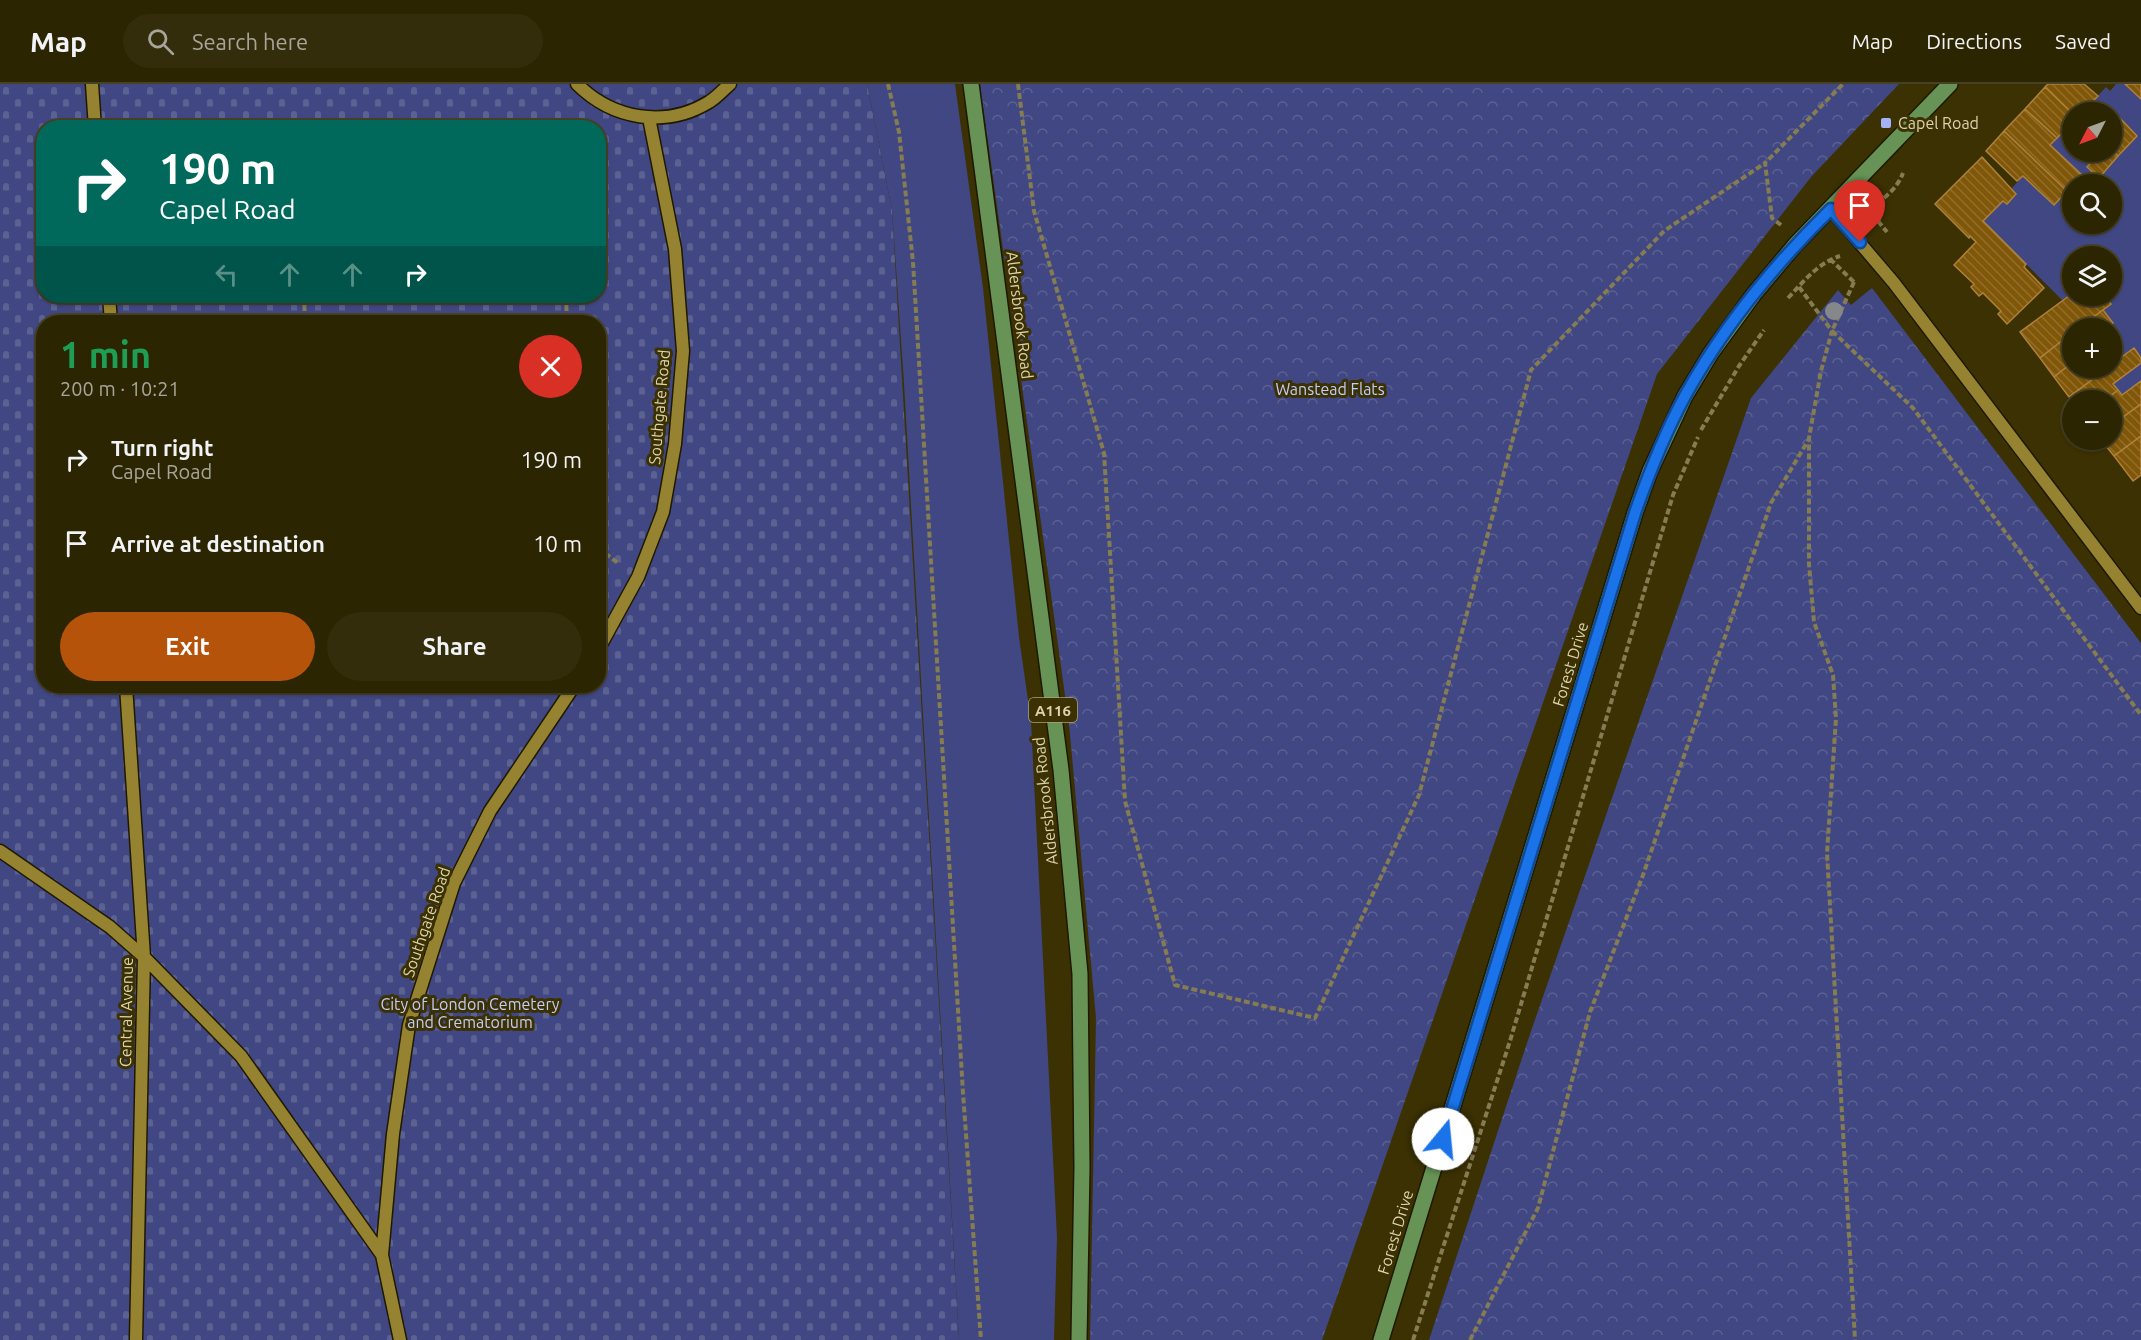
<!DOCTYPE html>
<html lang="en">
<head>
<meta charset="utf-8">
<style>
	:root { --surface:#2c2502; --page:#342d0c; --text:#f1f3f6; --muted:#a6a599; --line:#484224; --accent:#b45309 }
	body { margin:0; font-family:Ubuntu,sans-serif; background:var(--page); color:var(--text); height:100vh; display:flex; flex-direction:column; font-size:22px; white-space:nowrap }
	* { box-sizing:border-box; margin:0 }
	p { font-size:20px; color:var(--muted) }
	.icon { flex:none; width:33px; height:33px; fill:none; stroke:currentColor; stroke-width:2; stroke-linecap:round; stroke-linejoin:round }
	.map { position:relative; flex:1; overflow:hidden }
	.drawer { position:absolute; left:36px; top:231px; width:570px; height:378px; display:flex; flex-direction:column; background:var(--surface); border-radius:24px; box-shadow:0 2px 4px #0004,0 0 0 2px var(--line) }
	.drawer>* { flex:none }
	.top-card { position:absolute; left:36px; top:36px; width:570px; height:183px; border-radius:24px; box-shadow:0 2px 4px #0004,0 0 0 2px var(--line); background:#00695c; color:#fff; overflow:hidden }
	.needle { width:39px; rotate:228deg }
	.controls { position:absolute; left:2062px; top:18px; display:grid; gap:12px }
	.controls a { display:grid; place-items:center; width:60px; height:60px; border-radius:50%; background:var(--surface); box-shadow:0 2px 4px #0004,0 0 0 2px var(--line); font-size:30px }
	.pin { position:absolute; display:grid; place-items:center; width:51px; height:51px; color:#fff; margin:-62px -26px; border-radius:50% 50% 50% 0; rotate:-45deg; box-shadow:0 0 6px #0007 }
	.pin .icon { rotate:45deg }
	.me { position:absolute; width:66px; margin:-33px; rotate:17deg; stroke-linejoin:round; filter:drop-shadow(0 0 4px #0008) }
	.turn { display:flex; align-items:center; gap:21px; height:126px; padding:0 24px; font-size:27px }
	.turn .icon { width:78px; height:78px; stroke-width:2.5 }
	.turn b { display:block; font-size:42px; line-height:51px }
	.lanes { display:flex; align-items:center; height:57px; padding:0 24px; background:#0003; justify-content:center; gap:30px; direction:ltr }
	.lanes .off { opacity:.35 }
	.round { display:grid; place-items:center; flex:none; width:63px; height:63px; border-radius:32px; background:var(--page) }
	.summary { display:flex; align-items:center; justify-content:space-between; height:102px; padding:0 24px }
	h1 { font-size:36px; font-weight:700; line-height:45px; color:#1e9e55 }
	.primary-button { display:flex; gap:12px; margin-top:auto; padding:12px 24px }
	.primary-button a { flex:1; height:69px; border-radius:36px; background:var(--accent); color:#fff; font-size:24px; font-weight:700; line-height:69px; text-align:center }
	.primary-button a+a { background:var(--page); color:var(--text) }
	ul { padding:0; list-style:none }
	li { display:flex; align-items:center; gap:18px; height:84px; padding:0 24px }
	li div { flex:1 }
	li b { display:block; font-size:22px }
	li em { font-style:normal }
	header { display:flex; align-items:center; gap:36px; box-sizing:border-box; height:84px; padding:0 30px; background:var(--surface); border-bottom:2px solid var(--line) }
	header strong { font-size:28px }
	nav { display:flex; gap:33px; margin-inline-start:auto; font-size:21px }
	.search { width:420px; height:54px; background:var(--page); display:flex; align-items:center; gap:15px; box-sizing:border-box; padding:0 21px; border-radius:33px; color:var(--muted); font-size:22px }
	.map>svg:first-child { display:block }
	.green { fill:#404782; fill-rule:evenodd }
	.cemetery { fill:url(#cemetery-stones); fill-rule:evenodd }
	.park { fill:url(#park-crowns) }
	.building { fill:url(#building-back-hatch); stroke:#af823c; stroke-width:1.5 }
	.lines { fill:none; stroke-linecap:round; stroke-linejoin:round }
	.service-casing { stroke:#1f1902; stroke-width:15 }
	.tertiary-casing { stroke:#1f1902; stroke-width:15 }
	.primary-casing { stroke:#1f1902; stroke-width:18 }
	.path { stroke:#867c52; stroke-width:4; stroke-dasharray:6 3; stroke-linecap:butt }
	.service { stroke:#968331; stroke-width:12 }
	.tertiary { stroke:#968331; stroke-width:12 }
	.primary { stroke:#679456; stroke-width:15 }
	.tree { fill:#86878a }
	.route-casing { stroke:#114b97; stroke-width:15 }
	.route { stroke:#1a73e8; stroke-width:10 }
	.poi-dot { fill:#a4b2fc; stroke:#3b3103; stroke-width:2 }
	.labels { text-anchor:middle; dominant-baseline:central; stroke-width:6; stroke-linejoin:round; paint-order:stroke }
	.shield { fill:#3b3103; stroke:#aca37b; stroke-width:1.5 }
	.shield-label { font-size:15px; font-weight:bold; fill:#ddd4ae }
	.poi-label { font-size:16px; fill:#ddd4ae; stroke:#3b3103; text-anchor:start }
	.street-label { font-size:16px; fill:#ddd4ae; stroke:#3b3103 }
	.park-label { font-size:16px; fill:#c4cdf9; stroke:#3b3103 }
</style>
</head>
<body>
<header>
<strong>Map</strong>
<div class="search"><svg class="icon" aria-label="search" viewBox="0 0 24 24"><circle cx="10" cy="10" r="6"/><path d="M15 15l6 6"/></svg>Search here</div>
<nav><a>Map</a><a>Directions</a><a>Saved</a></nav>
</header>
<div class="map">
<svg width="2141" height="1256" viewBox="0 0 2141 1256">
	<defs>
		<pattern id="cemetery-stones" width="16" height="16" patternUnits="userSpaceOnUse" patternTransform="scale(1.5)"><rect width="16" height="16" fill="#404782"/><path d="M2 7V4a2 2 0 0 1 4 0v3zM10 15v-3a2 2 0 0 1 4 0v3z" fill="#5b6191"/></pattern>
		<pattern id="park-crowns" width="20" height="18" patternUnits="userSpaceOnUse" patternTransform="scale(1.5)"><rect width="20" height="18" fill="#404782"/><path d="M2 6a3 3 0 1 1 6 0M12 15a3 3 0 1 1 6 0" fill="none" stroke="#5b6191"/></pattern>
		<pattern id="building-back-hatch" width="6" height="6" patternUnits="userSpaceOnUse" patternTransform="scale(1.5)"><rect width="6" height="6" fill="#805708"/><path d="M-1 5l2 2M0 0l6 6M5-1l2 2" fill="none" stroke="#926e29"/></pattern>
	</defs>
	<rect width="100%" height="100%" fill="#3b3103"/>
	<path class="green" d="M867,0H955L983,204L1019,553L1031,637L1057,1153L1054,1256H959L904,300L892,126Z
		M2116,0H2125L2141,15V274L2133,264L2120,275L2112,265V244H2105L2112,239L2103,226L2111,220L2105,212H2112V172H2073V209L2062,216L1983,137L2003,117L2007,120L2016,111L2012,104L2062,49L2073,59V68H2083L2092,77L2087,83L2099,93L2137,52L2115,30L2112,32V28H2101L2091,19L2106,3L2110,7ZM2073,100H2112V140H2073Z
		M2141,279V297L2122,311L2113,300Z"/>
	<path class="cemetery" d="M0,0H867L892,126L959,1256H0ZM44,44H598V212H44ZM44,238H598V602H44Z"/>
	<path class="park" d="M980,0H1899L1811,93L1657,290L1322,1256H1090L1096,934L1069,640Z
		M1872,204L2141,559V1256H1429L1529,953L1751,314L1838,206L1851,221Z"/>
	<path class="building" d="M2048,0H2084L2098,12L2091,19L2101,28L2073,30L2045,3Z
		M2125,0H2141V15Z
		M2045,3L2073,30V59L2062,49L2057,54L2025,25Z
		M2025,25L2057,54L2050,61L2082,91L2067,107L2004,47Z
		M2115,29L2137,52L2118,72L2112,66V32Z
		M2004,47L2067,107L2054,121L2023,92L2017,97L1986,67Z
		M2112,66L2118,72L2099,94L2087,83L2092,77L2083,68Z
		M1982,73L2016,110L2007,120L2003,117L1983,137L2026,180L2024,183L2044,204L2007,240L1998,230L2001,227L1983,209L1979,212L1971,203L1974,200L1954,181L1976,158L1970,152L1969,154L1935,120Z
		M2073,209V212H2105L2111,220L2078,244H2073V248L2040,274L2020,248Z
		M2103,226L2113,239L2105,244H2078Z
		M2073,248V278L2054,293L2040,274Z
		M2134,264L2141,274V279L2113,300L2118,306L2105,316L2073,318L2069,313L2108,284H2112V280Z
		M2073,278V284H2108L2069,313L2054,293Z
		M2141,297V320L2112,341V316H2105L2118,306L2122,311Z
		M2141,320V352L2114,372L2101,356H2112V341Z
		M2141,352V391L2133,397L2114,372Z"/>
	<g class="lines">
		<defs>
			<path id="service" d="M92,0L95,44
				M577,0C612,35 665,45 709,18C716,14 723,6 730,0
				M109,212L111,238
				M598,566L638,493L663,428L675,360L683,267L675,165L649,34
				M126,602L144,873L136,1256
				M0,767L110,843L144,873L241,972L382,1171
				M400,1256L382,1171L393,1050L409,941L454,799L490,727L574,602"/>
			<path id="tertiary" d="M1831,125L1894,199L2141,524"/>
			<path id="primary" d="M971,0L1061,686L1080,890L1082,1083L1079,1256
				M1381,1256L1635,429L1650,387L1685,312L1711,269L1754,210L1795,161L1950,0"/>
		</defs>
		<use href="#service" class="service-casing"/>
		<use href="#tertiary" class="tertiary-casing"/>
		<use href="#primary" class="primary-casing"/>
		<path class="path" d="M888,0L899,48L913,178L963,1009L981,1256
			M1018,0L1034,127L1104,369L1125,717L1175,901L1315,934L1419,711L1531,286L1664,147L1765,79
			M1869,124C1883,116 1897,105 1903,89
			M1878,137L1887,148
			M1878,139L1883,117
			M1781,141L1772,134L1765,79L1843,0
			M1830,175L1854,198
			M1854,198L1832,247L1913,324L2141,631
			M1799,203L1832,247L1821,287L1809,354V480L1814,538L1833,591L1836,634L1827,769L1855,1256
			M304,212L305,238
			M566,212L567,238
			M1788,214C1804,197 1818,179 1840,172
			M1701,346L1739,282L1764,246
			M598,464L618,479
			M1413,1256L1510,957L1673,411L1698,353
			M1470,1256L1538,1124L1590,928L1643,791L1771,419L1809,355"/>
		<use href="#service" class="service"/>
		<use href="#tertiary" class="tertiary"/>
		<use href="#primary" class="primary"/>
	</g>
	<circle class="tree" cx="1834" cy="227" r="9"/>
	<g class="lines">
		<defs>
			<path id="route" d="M1443,1055L1635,429C1649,389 1665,349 1685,312C1723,243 1775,180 1831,125L1860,158"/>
		</defs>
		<use href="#route" class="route-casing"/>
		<use href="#route" class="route"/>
	</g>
	<rect class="poi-dot" x="1880" y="33" width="12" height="12" rx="3"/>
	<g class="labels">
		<rect class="shield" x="1029" y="614" width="48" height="24" rx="4.5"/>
		<g class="shield-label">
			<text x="1053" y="626">A116</text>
		</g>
		<g class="poi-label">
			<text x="1898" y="39">Capel Road</text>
		</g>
		<g class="street-label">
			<text transform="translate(1020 231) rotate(83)">Aldersbrook Road</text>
			<text transform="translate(659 323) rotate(-85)">Southgate Road</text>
			<text transform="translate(1570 580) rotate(-73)">Forest Drive</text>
			<text transform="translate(1045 717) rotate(-96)">Aldersbrook Road</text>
			<text transform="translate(426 838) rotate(-71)">Southgate Road</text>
			<text transform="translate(126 928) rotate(-89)">Central Avenue</text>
			<text transform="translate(1395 1148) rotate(-73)">Forest Drive</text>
		</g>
		<g class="park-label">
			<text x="1330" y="305">Wanstead Flats</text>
			<text x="470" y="920">City of London Cemetery<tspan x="470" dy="18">and Crematorium</tspan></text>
		</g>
	</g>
</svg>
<div class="controls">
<a><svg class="needle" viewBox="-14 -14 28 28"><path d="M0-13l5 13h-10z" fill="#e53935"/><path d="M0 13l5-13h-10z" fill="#a6a599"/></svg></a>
<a><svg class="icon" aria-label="search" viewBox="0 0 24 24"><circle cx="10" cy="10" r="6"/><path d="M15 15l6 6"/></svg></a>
<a><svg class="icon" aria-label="layers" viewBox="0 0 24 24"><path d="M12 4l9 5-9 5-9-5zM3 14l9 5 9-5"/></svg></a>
<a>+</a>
<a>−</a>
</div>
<div class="pin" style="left:1860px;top:158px;background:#d93025"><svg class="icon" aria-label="arrive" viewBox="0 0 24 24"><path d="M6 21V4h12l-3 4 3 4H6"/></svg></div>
<svg class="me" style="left:1443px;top:1055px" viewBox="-20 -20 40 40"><circle r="19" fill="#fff"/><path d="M0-13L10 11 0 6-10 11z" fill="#1a73e8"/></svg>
<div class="top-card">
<div class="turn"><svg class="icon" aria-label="right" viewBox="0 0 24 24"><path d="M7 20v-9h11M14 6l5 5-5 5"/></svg><div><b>190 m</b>Capel Road</div></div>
<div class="lanes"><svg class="icon off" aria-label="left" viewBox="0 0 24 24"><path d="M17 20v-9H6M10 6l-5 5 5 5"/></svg><svg class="icon off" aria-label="ahead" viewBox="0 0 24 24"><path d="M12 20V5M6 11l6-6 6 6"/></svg><svg class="icon off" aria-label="ahead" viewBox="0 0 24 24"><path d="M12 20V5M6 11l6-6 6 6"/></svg><svg class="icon" aria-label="right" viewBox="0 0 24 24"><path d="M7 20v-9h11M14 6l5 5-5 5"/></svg></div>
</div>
<section class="drawer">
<div class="summary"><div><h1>1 min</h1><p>200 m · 10:21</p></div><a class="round" style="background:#d93025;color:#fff"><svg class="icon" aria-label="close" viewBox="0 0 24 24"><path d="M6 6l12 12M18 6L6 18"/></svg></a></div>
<ul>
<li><svg class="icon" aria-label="right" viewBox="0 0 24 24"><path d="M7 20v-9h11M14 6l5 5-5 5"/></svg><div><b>Turn right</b><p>Capel Road</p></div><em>190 m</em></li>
<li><svg class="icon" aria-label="arrive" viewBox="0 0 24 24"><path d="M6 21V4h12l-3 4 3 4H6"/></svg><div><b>Arrive at destination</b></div><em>10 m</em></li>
</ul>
<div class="primary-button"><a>Exit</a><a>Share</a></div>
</section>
</div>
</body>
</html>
